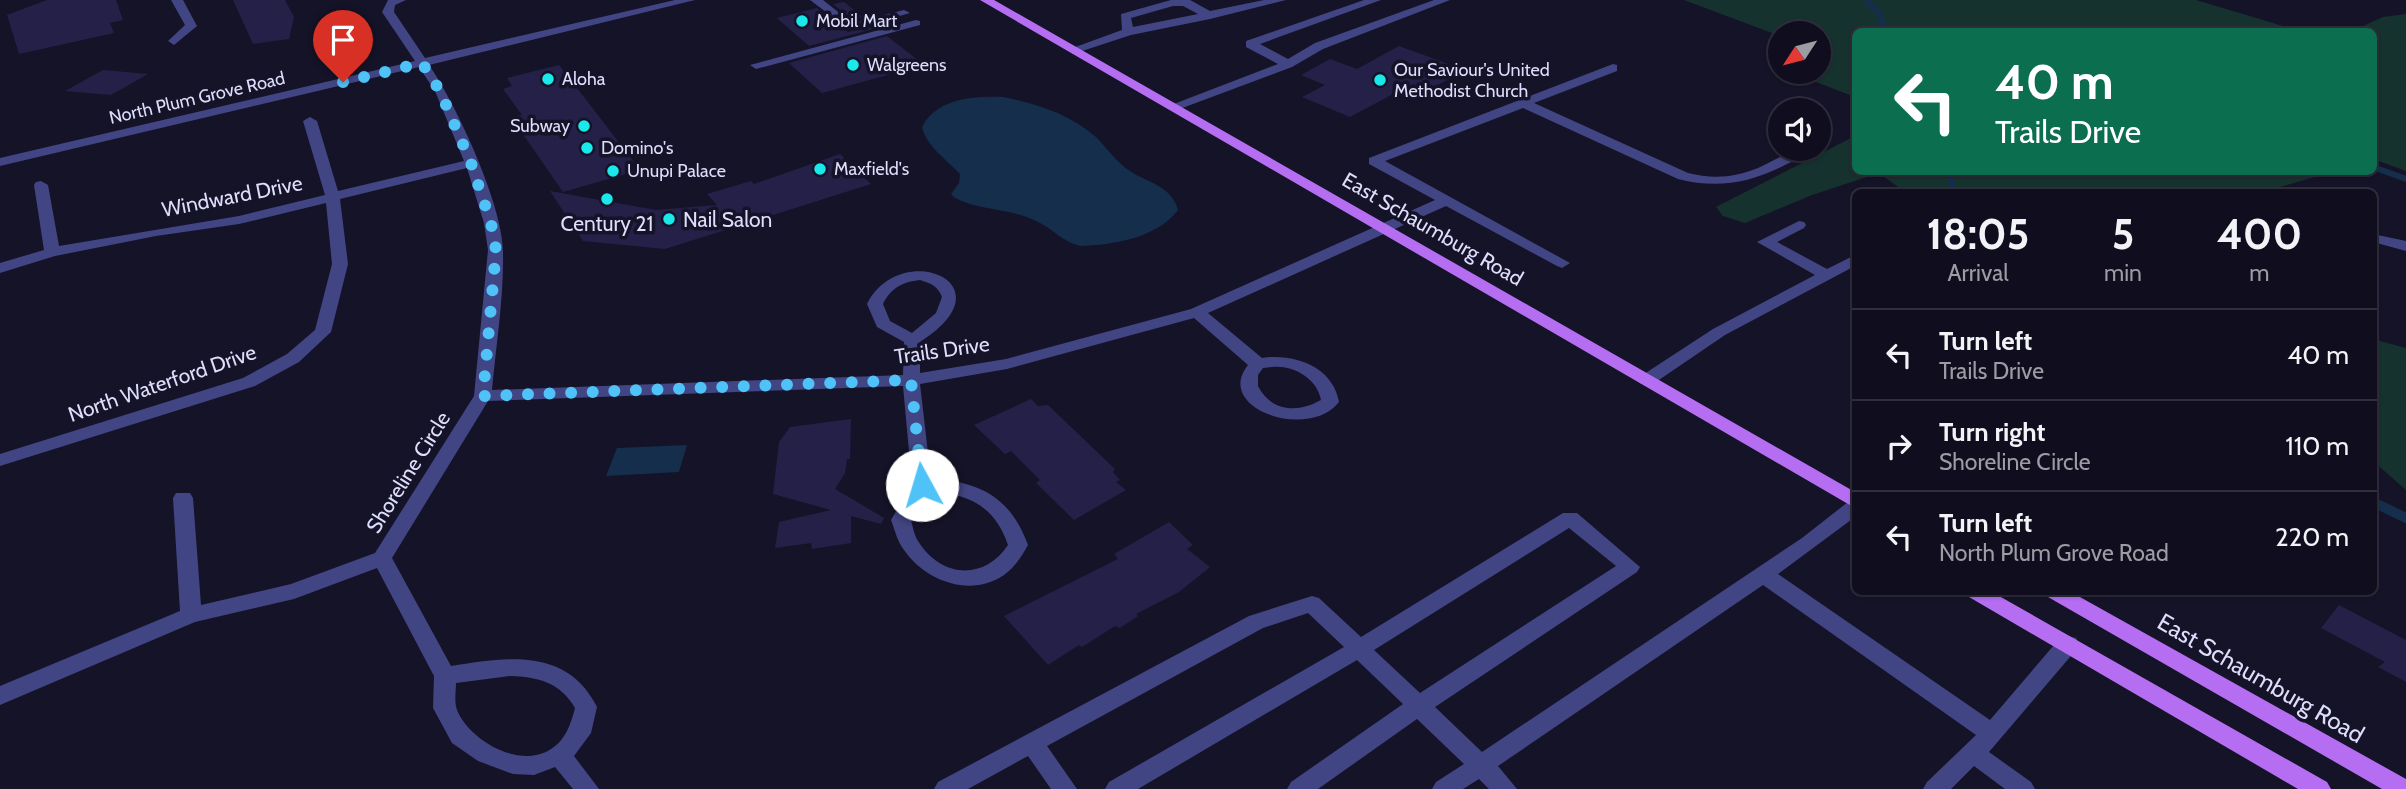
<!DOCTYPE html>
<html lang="en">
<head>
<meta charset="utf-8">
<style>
	:root { --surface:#100e1e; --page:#1e1c2b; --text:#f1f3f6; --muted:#9c9ca4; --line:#302e3c }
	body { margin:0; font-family:Cabin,sans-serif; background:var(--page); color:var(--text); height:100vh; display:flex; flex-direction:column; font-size:26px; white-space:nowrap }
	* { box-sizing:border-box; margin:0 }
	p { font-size:23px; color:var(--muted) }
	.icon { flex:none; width:38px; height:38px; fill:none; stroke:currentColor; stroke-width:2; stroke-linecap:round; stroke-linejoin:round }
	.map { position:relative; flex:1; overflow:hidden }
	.side { position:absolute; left:1852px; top:189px; width:525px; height:406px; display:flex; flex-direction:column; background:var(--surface); border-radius:10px; box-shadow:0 2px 5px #0004,0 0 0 2px var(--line) }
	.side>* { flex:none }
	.guide { position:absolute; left:1852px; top:28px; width:525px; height:147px; border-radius:10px; box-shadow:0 2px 5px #0004,0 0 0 2px var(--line); background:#0b6e4f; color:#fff; overflow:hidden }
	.needle { width:46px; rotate:234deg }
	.controls { position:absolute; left:1768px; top:21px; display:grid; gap:14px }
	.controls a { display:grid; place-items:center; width:63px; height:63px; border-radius:50%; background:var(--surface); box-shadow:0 2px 5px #0004,0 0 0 2px var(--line); font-size:35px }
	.pin { position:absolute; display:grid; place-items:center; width:60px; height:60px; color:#fff; margin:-72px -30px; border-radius:50% 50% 50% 0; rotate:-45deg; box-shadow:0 0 7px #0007 }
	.pin .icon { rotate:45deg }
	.me { position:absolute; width:77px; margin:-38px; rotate:354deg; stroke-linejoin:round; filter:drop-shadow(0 0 5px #0008) }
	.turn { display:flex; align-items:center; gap:24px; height:147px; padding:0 28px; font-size:32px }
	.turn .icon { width:91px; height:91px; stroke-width:2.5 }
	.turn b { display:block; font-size:49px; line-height:60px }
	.eta { display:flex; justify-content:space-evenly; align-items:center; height:119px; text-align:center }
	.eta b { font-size:42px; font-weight:800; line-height:49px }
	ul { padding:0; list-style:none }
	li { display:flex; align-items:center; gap:21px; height:91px; padding:0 28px; border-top:2px solid var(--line) }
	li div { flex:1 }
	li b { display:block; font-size:26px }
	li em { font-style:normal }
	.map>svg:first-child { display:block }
	.green { fill:#16322e }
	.water { fill:#142e4b }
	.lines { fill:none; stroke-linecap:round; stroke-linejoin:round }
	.stream-far1 { stroke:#142e4b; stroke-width:6 }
	.stream { stroke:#142e4b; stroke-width:10 }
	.building { fill:#252048 }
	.minor { fill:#424583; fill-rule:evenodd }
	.major { fill:#b56ef2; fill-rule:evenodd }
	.route { stroke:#4fc3f7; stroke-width:12; stroke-dasharray:0 21.6 }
	.poi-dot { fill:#1ae9eb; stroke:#151328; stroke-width:2.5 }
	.labels { text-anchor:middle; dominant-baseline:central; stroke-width:7; stroke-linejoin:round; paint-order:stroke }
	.far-poi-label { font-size:18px; fill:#deddfc; stroke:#151328; text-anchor:start }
	.far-street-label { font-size:18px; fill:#deddfc; stroke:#151328 }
	.street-label { font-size:21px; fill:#deddfc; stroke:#151328 }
	.poi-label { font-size:21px; fill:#deddfc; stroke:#151328; text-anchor:start }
	.near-street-label { font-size:24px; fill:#deddfc; stroke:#151328 }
</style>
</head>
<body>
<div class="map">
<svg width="2406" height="789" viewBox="0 0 2406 789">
	<rect width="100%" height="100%" fill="#151328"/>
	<path class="green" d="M1684,0H2196L2300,31L1855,32V97L1793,73L1818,72V63L1824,60L1818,51V33H1780V36Z
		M2406,14V171L2373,159V32L2352,31L2383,17Z
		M1855,136V172H2332L2263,192H1905L1879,173L1812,195L1745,223L1723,216L1716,207Z
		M2373,339L2406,348V490L2373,461Z"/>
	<path class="water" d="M1003,97C1035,103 1070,114 1096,137C1107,148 1116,162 1130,171C1148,183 1172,186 1178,210C1157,238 1113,245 1080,246C1063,242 1052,228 1036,221C1010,208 980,211 955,198L951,194L959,183L960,174C946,159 927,147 922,127C937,98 974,96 1003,97Z
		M687,445L679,472L606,476L617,448Z"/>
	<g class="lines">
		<path class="stream-far1" d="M1866,0L1881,15L1882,24L1870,32
			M2373,167L2406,179
			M1949,172L1954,192"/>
		<path class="stream" d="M2373,502L2406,518"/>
	</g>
	<path class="building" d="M47,0H116L123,20L110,23L114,33L19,54L7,15Z
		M233,0H285L294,17L289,39L253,44Z
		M844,2L863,17L853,20L833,4Z
		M817,8L848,32L874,26L877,28L809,46L777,18Z
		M887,36L924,65L822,93L789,63Z
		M1399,46L1465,70L1412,99L1395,93L1350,117L1302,97L1325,85L1301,75L1330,59L1357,69Z
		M559,65L594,110L640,170L563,192L511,117L522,115L503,89L512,86L507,78Z
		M103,70L148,74L111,95L65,91Z
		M840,154L871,184L665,249L583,241L550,191L656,210L717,205L707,194L751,181L754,184Z
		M1031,399L1038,406L1048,405L1094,449L1115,469L1113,472L1120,480L1116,482L1126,490L1074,520L1036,483L1040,480L1011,451L1005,454L974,425Z
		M851,419L850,459H847L845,473L835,489L884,518L881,524L851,516V543L812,549L811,543L775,548L779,522L831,510L773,494L779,442L790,427Z
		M1169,522L1193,545L1187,549L1210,567L1179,592L1136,614L1138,616L1120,628L1115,626L1082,647L1079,645L1048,665L1004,616L1118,559L1114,554Z
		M2339,605L2406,640V682L2378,667L2385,662L2321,628Z"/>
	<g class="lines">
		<path class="minor" d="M171,0H183L197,26L174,45L168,41L185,25Z
			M388,0H406L395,5L394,12L425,58L675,0H695L429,65C456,104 503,205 503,252C504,297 496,345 492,390L903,375L904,342L877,327L867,304C900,238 1013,283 920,342V373L1006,359L1191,309L1435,200L1369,164V158L1613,64L1617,65V71L1534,103L1688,173C1712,179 1734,178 1758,168C1777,159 1792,148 1814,149C1806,156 1795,160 1785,165C1749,183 1718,189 1678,179L1523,108L1385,161L1570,263L1562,268L1557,266L1446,206L1208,313L1262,358C1293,353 1333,366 1339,402C1309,441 1213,409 1248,365L1194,318L1007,369L920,384L931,479C980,481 1011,498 1028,545C1022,556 1015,567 1004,575C971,598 925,581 904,550C897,541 895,530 891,520L912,484L903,386L488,401L392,558L451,666C507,657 567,647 597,707L591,733L574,756L599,789H573L555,767L534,775L513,774L478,761L452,743L433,708L434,676L377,568L294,599L195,622L0,705V686L180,611L173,498L176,493H190L193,498L201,605L291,584L375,553L474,396L488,250L484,223L467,168L340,199L348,264L331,332L299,362L255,386L0,466V454L243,378L287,354L315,330L332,264L326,203L239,224L156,236L55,256L0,273V263L44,250L34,185L36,182L41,181L48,185L59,246L239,216L325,195L303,121L310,117L317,121L338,191L464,161L435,91L419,67L0,166V158L415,61L382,12ZM920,280C930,283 938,286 942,297L936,313L912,333L890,321L883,304C891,288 902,282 920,280ZM1272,367C1293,365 1317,378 1321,400C1298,413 1271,412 1258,386V375L1263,368ZM927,492C967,492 995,506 1008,545C984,581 941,578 918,541C914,535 913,527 911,520ZM510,676C538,677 560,682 575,708C571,723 566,740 551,749C520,770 469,740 457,710C454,702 456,691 456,683Z
			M810,0H823L852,23L904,10L910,13L850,30Z
			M1171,0H1190L1210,11L1264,0H1286L1210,19L1131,35L1073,54L1067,50L1122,30L1121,14ZM1173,6H1183L1198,14L1133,27L1131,18Z
			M1364,0H1381L1260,44L1288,59L1315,43L1434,0H1450L1323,49L1292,67L1177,110L1172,111L1166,107L1278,64L1246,47V41Z
			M916,20L920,21V25L756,69L750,65Z
			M1799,221L1804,222L1806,225L1804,228L1777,242L1827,269L1855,255V266L1725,335L1653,384H1641L1638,380L1641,376L1713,329L1815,275L1757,242Z
			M2373,234L2406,241V251L2373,242Z
			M1855,500V517L1778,574L1990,720L2060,638L2068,636L2076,638L2079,644L2076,650L1989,752L2031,782L2035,789H2005L1974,766L1951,789H1923L1927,782L1976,735L1763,585L1498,766L1517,789H1489L1479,779L1463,789H1432L1436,782L1464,764L1417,719L1318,789H1287L1291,782L1403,704L1357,660L1138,789H1105L1109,782L1344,647L1308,613L1263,628L1047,746L1077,789H1051L1028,756L968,789H934L938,782L1249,616L1312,596L1319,598L1361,637L1563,513H1577L1640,567L1637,572L1435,707L1482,752L1802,538L1848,502ZM1569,528L1616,566L1420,693L1374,650Z"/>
		<path class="major" d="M980,0H994L1855,492V508Z
			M1966,592H1992L2327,782L2331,789H2298L1969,597Z
			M2045,592H2071L2406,779V789H2382L2048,597Z"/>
	</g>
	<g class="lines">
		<path class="route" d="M343,82L422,63L440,91L471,163L491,223L496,250L483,396L911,380L922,485"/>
	</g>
	<g class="poi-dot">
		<circle cx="802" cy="21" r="7"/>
		<circle cx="853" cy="65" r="7"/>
		<circle cx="548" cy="79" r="7"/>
		<circle cx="1380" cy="80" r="7"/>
		<circle cx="584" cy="126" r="7"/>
		<circle cx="587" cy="148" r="7"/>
		<circle cx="820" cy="169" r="7"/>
		<circle cx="613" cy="171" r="7"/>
		<circle cx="607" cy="199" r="7"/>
		<circle cx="669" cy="219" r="7"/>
	</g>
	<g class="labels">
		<g class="far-poi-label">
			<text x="816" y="21">Mobil Mart</text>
			<text x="867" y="65">Walgreens</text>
			<text x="1394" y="70">Our Saviour's United<tspan x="1394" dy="21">Methodist Church</tspan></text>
			<text x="562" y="79">Aloha</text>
			<text x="570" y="126" text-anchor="end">Subway</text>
			<text x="601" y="148">Domino's</text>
			<text x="834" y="169">Maxfield's</text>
			<text x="627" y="171">Unupi Palace</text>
		</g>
		<g class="far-street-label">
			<text transform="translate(197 98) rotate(-13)">North Plum Grove Road</text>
		</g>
		<g class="street-label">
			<text transform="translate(232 196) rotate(-11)">Windward Drive</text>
			<text transform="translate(1433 229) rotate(30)">East Schaumburg Road</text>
			<text transform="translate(942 350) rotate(-8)">Trails Drive</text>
			<text transform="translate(162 383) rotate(-19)">North Waterford Drive</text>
			<text transform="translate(408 472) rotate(-58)">Shoreline Circle</text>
		</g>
		<g class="poi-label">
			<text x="683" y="219">Nail Salon</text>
			<text x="607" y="223" text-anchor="middle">Century 21</text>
		</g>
		<g class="near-street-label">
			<text transform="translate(2261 678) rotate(30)">East Schaumburg Road</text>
		</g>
	</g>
</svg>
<div class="controls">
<a><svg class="needle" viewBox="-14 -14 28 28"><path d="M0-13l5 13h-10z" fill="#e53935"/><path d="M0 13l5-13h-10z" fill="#9c9ca4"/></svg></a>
<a><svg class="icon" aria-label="sound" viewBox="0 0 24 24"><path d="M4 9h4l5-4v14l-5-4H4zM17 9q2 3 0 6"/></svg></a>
</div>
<div class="pin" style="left:343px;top:82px;background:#d93025"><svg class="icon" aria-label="arrive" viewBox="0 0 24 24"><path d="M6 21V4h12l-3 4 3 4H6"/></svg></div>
<svg class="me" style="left:922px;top:485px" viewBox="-20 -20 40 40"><circle r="19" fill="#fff"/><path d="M0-13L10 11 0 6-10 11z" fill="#4fc3f7"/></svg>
<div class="guide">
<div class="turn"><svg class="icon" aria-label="left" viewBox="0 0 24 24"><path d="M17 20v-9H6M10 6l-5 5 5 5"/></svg><div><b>40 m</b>Trails Drive</div></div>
</div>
<section class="side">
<div class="eta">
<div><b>18:05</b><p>Arrival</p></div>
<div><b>5</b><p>min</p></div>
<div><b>400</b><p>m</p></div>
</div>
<ul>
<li><svg class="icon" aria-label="left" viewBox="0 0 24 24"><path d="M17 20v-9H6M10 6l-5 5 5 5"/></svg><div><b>Turn left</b><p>Trails Drive</p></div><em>40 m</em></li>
<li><svg class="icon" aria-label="right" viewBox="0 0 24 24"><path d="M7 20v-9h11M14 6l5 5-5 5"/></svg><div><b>Turn right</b><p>Shoreline Circle</p></div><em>110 m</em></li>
<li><svg class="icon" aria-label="left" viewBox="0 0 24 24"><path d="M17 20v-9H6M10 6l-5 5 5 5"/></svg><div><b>Turn left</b><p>North Plum Grove Road</p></div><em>220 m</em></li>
</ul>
</section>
</div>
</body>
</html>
